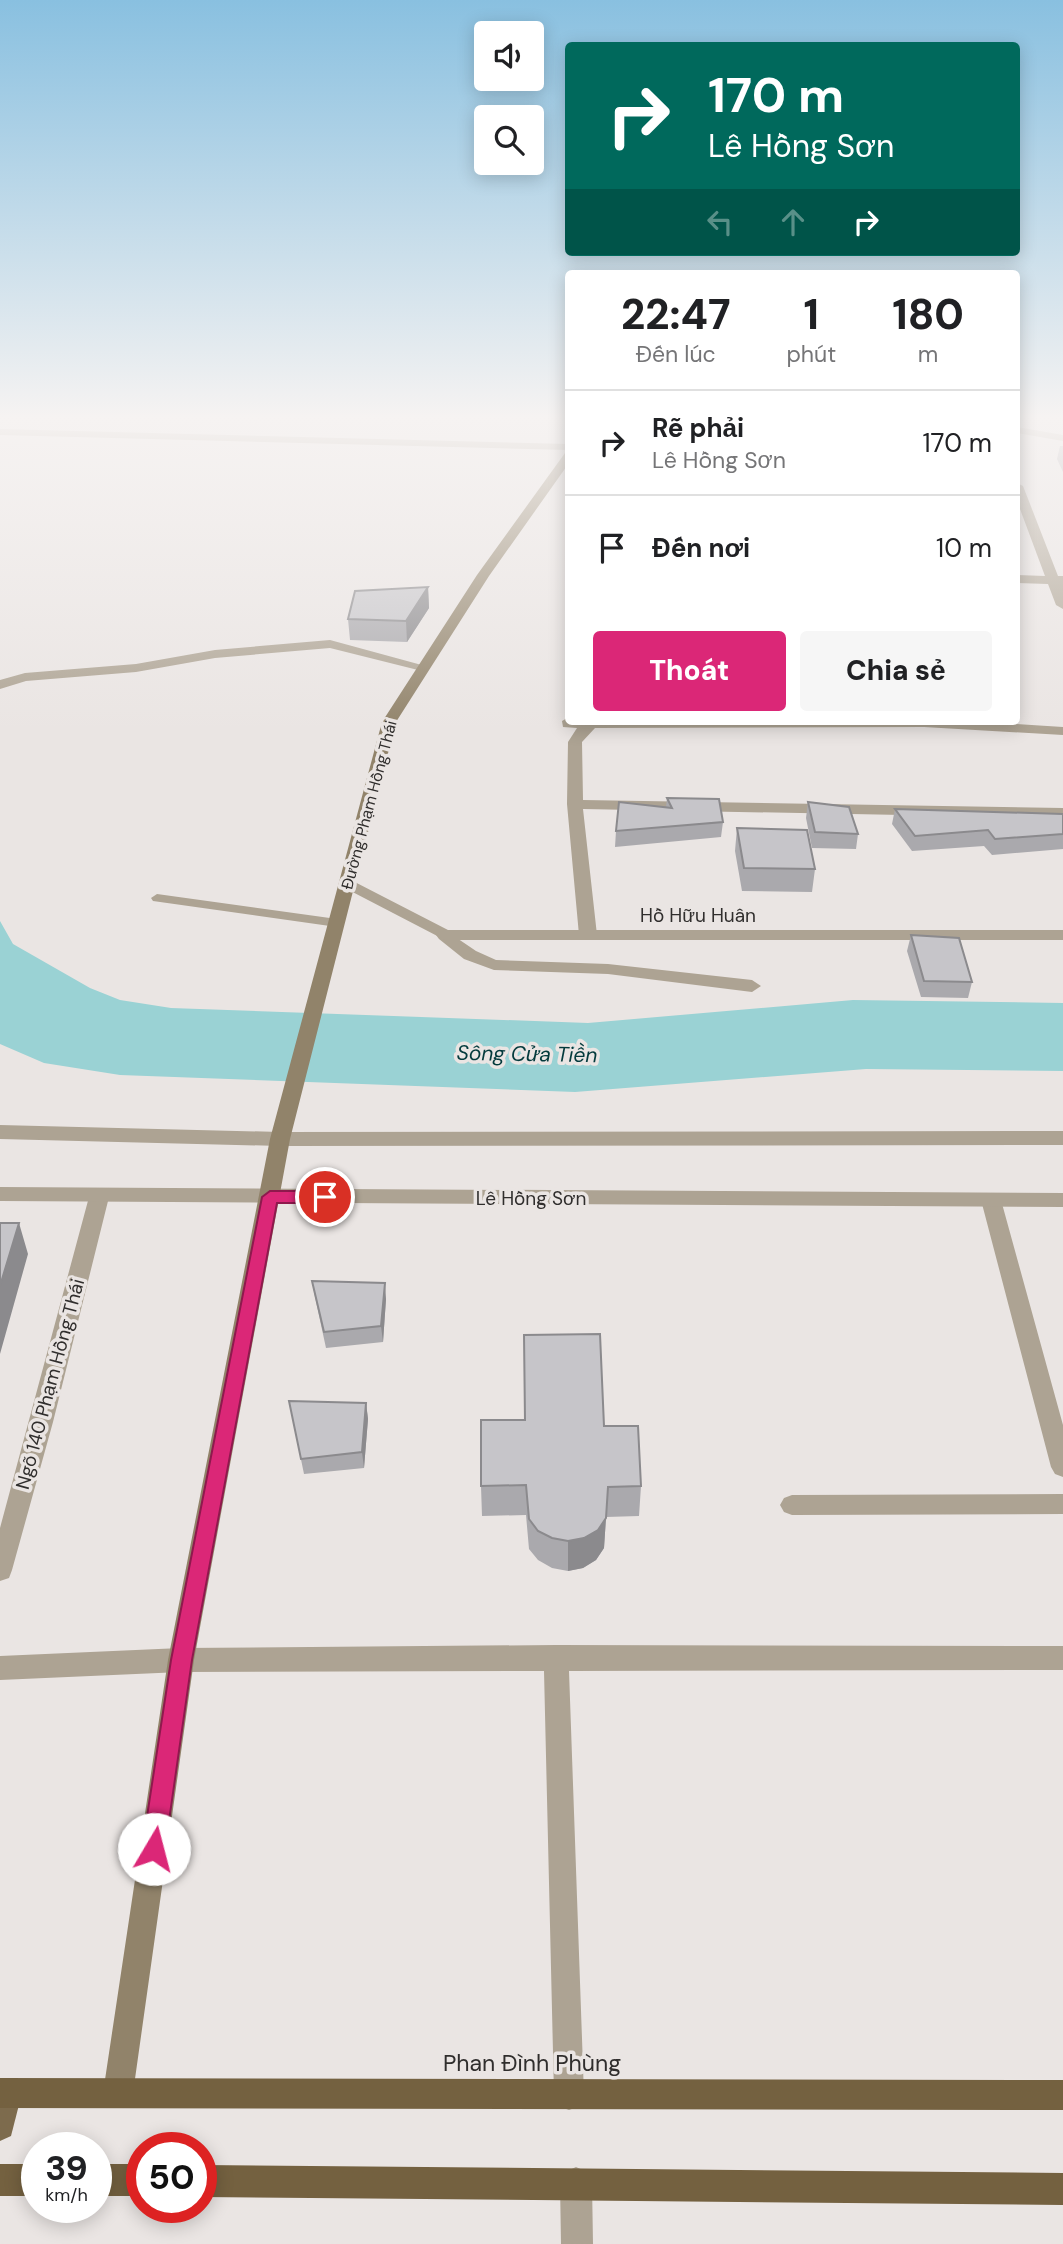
<!DOCTYPE html>
<html lang="vi">
<head>
<meta charset="utf-8">
<style>
	:root { --surface:#fff; --page:#f6f6f6; --text:#202124; --muted:#757577; --line:#e0e0e0; --accent:#db2777 }
	body { margin:0; font-family:"DM Sans",sans-serif; background:var(--page); color:var(--text); height:100vh; display:flex; flex-direction:column; font-size:26px; white-space:nowrap }
	* { box-sizing:border-box; margin:0 }
	p { font-size:23px; color:var(--muted) }
	.icon { flex:none; width:38px; height:38px; fill:none; stroke:currentColor; stroke-width:2; stroke-linecap:round; stroke-linejoin:round }
	.map { position:relative; flex:1; overflow:hidden }
	.sheet { position:absolute; left:565px; top:270px; width:455px; height:455px; display:flex; flex-direction:column; background:var(--surface); border-radius:7px; box-shadow:0 4px 18px #0003 }
	.sheet>* { flex:none }
	.banner { position:absolute; left:565px; top:42px; width:455px; height:214px; border-radius:7px; box-shadow:0 4px 18px #0003; background:#00695c; color:#fff; overflow:hidden }
	.controls { position:absolute; left:474px; top:21px; display:grid; gap:14px }
	.controls a { display:grid; place-items:center; width:70px; height:70px; border-radius:7px; background:var(--surface); box-shadow:0 4px 18px #0003; font-size:35px }
	.speed { position:absolute; left:21px; top:2132px; display:flex; gap:14px; font-size:35px; font-weight:700; text-align:center }
	.speed>* { display:grid; place-content:center; width:91px; height:91px; border-radius:50%; background:var(--surface); box-shadow:0 4px 18px #0003; line-height:1 }
	.speed small { font-size:18px; font-weight:400 }
	.speed .limit { border:10px solid #d22; background:#fff; color:#111 }
	.pin { position:absolute; display:grid; place-items:center; width:60px; height:60px; color:#fff; margin:-30px; border:4px solid #fff; border-radius:50%; box-shadow:0 2px 7px #0007 }
	.me { position:absolute; width:77px; margin:-38px; rotate:8deg; stroke-linejoin:round; filter:drop-shadow(0 0 5px #0008) }
	.turn { display:flex; align-items:center; gap:24px; height:147px; padding:0 28px; font-size:32px }
	.turn .icon { width:91px; height:91px; stroke-width:2.5 }
	.turn b { display:block; font-size:49px; line-height:60px }
	.lanes { display:flex; align-items:center; height:66px; padding:0 28px; background:#0003; justify-content:center; gap:35px; direction:ltr }
	.lanes .off { opacity:.35 }
	.eta { display:flex; justify-content:space-evenly; align-items:center; height:119px; text-align:center }
	.eta b { font-size:42px; font-weight:800; line-height:49px }
	.primary-button { display:flex; gap:14px; margin-top:auto; padding:14px 28px }
	.primary-button a { flex:1; height:80px; border-radius:7px; background:var(--accent); color:#fff; font-size:28px; font-weight:800; line-height:80px; text-align:center }
	.primary-button a+a { background:var(--page); color:var(--text) }
	ul { padding:0; list-style:none }
	li { display:flex; align-items:center; gap:21px; height:105px; padding:0 28px; border-top:2px solid var(--line) }
	li div { flex:1 }
	li b { display:block; font-size:26px }
	li em { font-style:normal }
	.map>svg:first-child { display:block }
	.water { fill:#9ad2d4 }
	.lines { fill:none; stroke-linecap:round; stroke-linejoin:round }
	.service { fill:#ada393; fill-rule:evenodd }
	.minor { fill:#ada393; fill-rule:evenodd }
	.tertiary { fill:#ada393; fill-rule:evenodd }
	.secondary { fill:#91836a; fill-rule:evenodd }
	.primary { fill:#7d6b4d; fill-rule:evenodd }
	.trunk { fill:#746140; fill-rule:evenodd }
	.wall { fill:#aaa9ad }
	.shaded-wall { fill:#8b8a8d }
	.building { fill:#c6c5c9; stroke:#8b8a8d; stroke-width:2 }
	.route { fill:#db2777; stroke:#8e194d; stroke-width:2 }
	.labels { text-anchor:middle; dominant-baseline:central; stroke-width:7; stroke-linejoin:round; paint-order:stroke }
	.far-street-label { font-size:16px; fill:#302e2d; stroke:#eae5e3 }
	.street-label { font-size:19px; fill:#302e2d; stroke:#eae5e3 }
	.water-label { font-size:21px; font-style:italic; fill:#033a3c; stroke:#eae5e3 }
	.near-street-label { font-size:23px; fill:#302e2d; stroke:#eae5e3 }
</style>
</head>
<body>
<div class="map">
<svg width="1063" height="2244" viewBox="0 0 1063 2244">
	<rect width="100%" height="100%" fill="#eae5e3"/>
	<path class="water" d="M0,921L13,944L90,988L120,1000L171,1008L588,1023L853,1000L1063,1003V1071L866,1069L575,1092L120,1075L44,1063L0,1044Z"/>
	<g class="lines">
		<path class="service" d="M157,894L337,919L343,923L337,927L153,901L151,898Z"/>
		<path class="minor" d="M0,429L569,444V450L0,435Z
			M1017,483L1023,486L1058,576H1063V609L1056,605L1048,584L1017,583V575L1045,576L1017,501Z
			M330,640L429,667L422,671L330,648L215,658L136,672L26,681L0,689V680L25,673L136,664L215,650Z
			M569,717V721H965L1063,727V735L924,727L595,728L582,742L583,800L1063,808V818L583,809L597,935L588,940L579,935L567,804L568,742L577,728L563,727L562,721Z
			M445,930L476,951L496,960L608,964L752,980L761,986L752,992L608,974L494,970L464,959L439,939L436,935L439,931Z
			M99,1190L106,1192L109,1197L53,1422L12,1570L9,1578L0,1581V1528L89,1197L92,1192Z
			M991,1193L998,1195L1001,1200L1063,1425V1477L1055,1474L1051,1467L981,1200L984,1195Z
			M1063,1494V1514L792,1515L784,1512L780,1505L784,1498L792,1495Z
			M556,1645L1063,1646V1670L569,1671L584,2095L580,2106L569,2110L558,2106L554,2095L544,1671L181,1672L0,1680V1656L181,1648Z
			M576,2167L587,2172L592,2183L593,2244H561L560,2183L565,2172Z"/>
		<path class="tertiary" d="M1017,427L1063,435V441L1017,433Z
			M347,878L448,930H1063V940H445L341,886L339,883Z
			M0,1125L280,1132L1063,1131V1145L280,1146L0,1139Z
			M0,1187L1063,1193V1207L0,1201Z"/>
		<path class="secondary" d="M569,452V463L489,576L396,722L290,1139L194,1660L133,2093L129,2104L118,2108L107,2104L103,2093L168,1660L270,1139L382,722L477,575L565,453Z"/>
		<path class="primary" d="M7,2078L18,2082L22,2093L11,2136L0,2141V2080Z"/>
		<path class="trunk" d="M0,2078L1063,2080V2110L0,2108Z
			M0,2164H37V2196H0Z
			M96,2164H142V2196H96Z
			M201,2165L1063,2173V2205L201,2197Z"/>
	</g>
	<path class="wall" d="M1060,446H1063V472L1057,459Z
		M428,587L429,608L407,642L350,640L348,619Z
		M667,798L723,822L721,837L615,847L616,831L666,807Z
		M808,802L858,834L856,849L812,848L806,818Z
		M895,809L1063,814V849L992,855L984,846L912,851L892,824Z
		M737,828L815,869L812,892L742,891L735,851Z
		M911,935L972,982L968,998L921,997L907,951Z
		M312,1281L386,1299L383,1342L326,1348L315,1297Z
		M289,1401L366,1403L368,1419L364,1468L304,1474Z
		M604,1426L641,1486L639,1516L606,1517L604,1548L596,1560L583,1568L568,1571L552,1568L538,1560L529,1549L526,1515L482,1516L481,1486Z"/>
	<path class="shaded-wall" d="M428,587L429,608L407,642L406,621Z
		M19,1223L28,1254L0,1354V1286Z
		M385,1283L386,1299L383,1342L381,1326Z
		M366,1403L368,1419L364,1468L362,1452Z
		M606,1518L604,1548L596,1560L583,1568L568,1571V1541Z"/>
	<path class="building" d="M428,587L406,621L348,619L355,591Z
		M667,798L719,799L723,822L616,831L619,802L672,808Z
		M808,802L849,807L858,834L815,832Z
		M895,809L1063,814V834L995,839L988,830L915,836Z
		M737,828L807,830L815,869L744,868Z
		M911,935L959,938L972,982L924,981Z
		M0,1223H19L0,1286Z
		M312,1281L385,1283L381,1326L324,1332Z
		M600,1334L604,1426H638L641,1486L608,1487L606,1518L598,1530L584,1538L568,1541L552,1538L538,1531L529,1519L526,1485L481,1486V1420H525L524,1335Z
		M289,1401L366,1403L362,1452L301,1459Z"/>
	<linearGradient id="sky" x2="0" y2="1"><stop stop-color="#89c0e0"/><stop offset="0.57" stop-color="#f6f3f2"/><stop offset="1" stop-color="#f6f3f2" stop-opacity="0"/></linearGradient>
	<rect width="1063" height="732" fill="url(#sky)"/>
	<path class="route" d="M270,1191H325L334,1197L325,1203H277L192,1660L165,1849L162,1857L154,1861L145,1857L142,1849L171,1660L262,1197Z"/>
	<g class="labels">
		<g class="far-street-label">
			<text transform="translate(369 805) rotate(-75)">Đường Phạm Hồng Thái</text>
		</g>
		<g class="street-label">
			<text x="698" y="915">Hồ Hữu Huân</text>
			<text x="531" y="1198">Lê Hồng Sơn</text>
			<text transform="translate(50 1384) rotate(-75)">Ngõ 140 Phạm Hồng Thái</text>
		</g>
		<g class="water-label">
			<text transform="translate(527 1054) rotate(1)">Sông Cửa Tiền</text>
		</g>
		<g class="near-street-label">
			<text x="532" y="2063">Phan Đình Phùng</text>
		</g>
	</g>
</svg>
<div class="controls">
<a><svg class="icon" aria-label="sound" viewBox="0 0 24 24"><path d="M4 9h4l5-4v14l-5-4H4zM17 9q2 3 0 6"/></svg></a>
<a><svg class="icon" aria-label="search" viewBox="0 0 24 24"><circle cx="10" cy="10" r="6"/><path d="M15 15l6 6"/></svg></a>
</div>
<div class="speed"><div>39<small>km/h</small></div><div class="limit">50</div></div>
<div class="pin" style="left:325px;top:1197px;background:#d93025"><svg class="icon" aria-label="arrive" viewBox="0 0 24 24"><path d="M6 21V4h12l-3 4 3 4H6"/></svg></div>
<svg class="me" style="left:154px;top:1849px" viewBox="-20 -20 40 40"><circle r="19" fill="#fff"/><path d="M0-13L10 11 0 6-10 11z" fill="#db2777"/></svg>
<div class="banner">
<div class="turn"><svg class="icon" aria-label="right" viewBox="0 0 24 24"><path d="M7 20v-9h11M14 6l5 5-5 5"/></svg><div><b>170 m</b>Lê Hồng Sơn</div></div>
<div class="lanes"><svg class="icon off" aria-label="left" viewBox="0 0 24 24"><path d="M17 20v-9H6M10 6l-5 5 5 5"/></svg><svg class="icon off" aria-label="ahead" viewBox="0 0 24 24"><path d="M12 20V5M6 11l6-6 6 6"/></svg><svg class="icon" aria-label="right" viewBox="0 0 24 24"><path d="M7 20v-9h11M14 6l5 5-5 5"/></svg></div>
</div>
<section class="sheet">
<div class="eta">
<div><b>22:47</b><p>Đến lúc</p></div>
<div><b>1</b><p>phút</p></div>
<div><b>180</b><p>m</p></div>
</div>
<ul>
<li><svg class="icon" aria-label="right" viewBox="0 0 24 24"><path d="M7 20v-9h11M14 6l5 5-5 5"/></svg><div><b>Rẽ phải</b><p>Lê Hồng Sơn</p></div><em>170 m</em></li>
<li><svg class="icon" aria-label="arrive" viewBox="0 0 24 24"><path d="M6 21V4h12l-3 4 3 4H6"/></svg><div><b>Đến nơi</b></div><em>10 m</em></li>
</ul>
<div class="primary-button"><a>Thoát</a><a>Chia sẻ</a></div>
</section>
</div>
</body>
</html>
